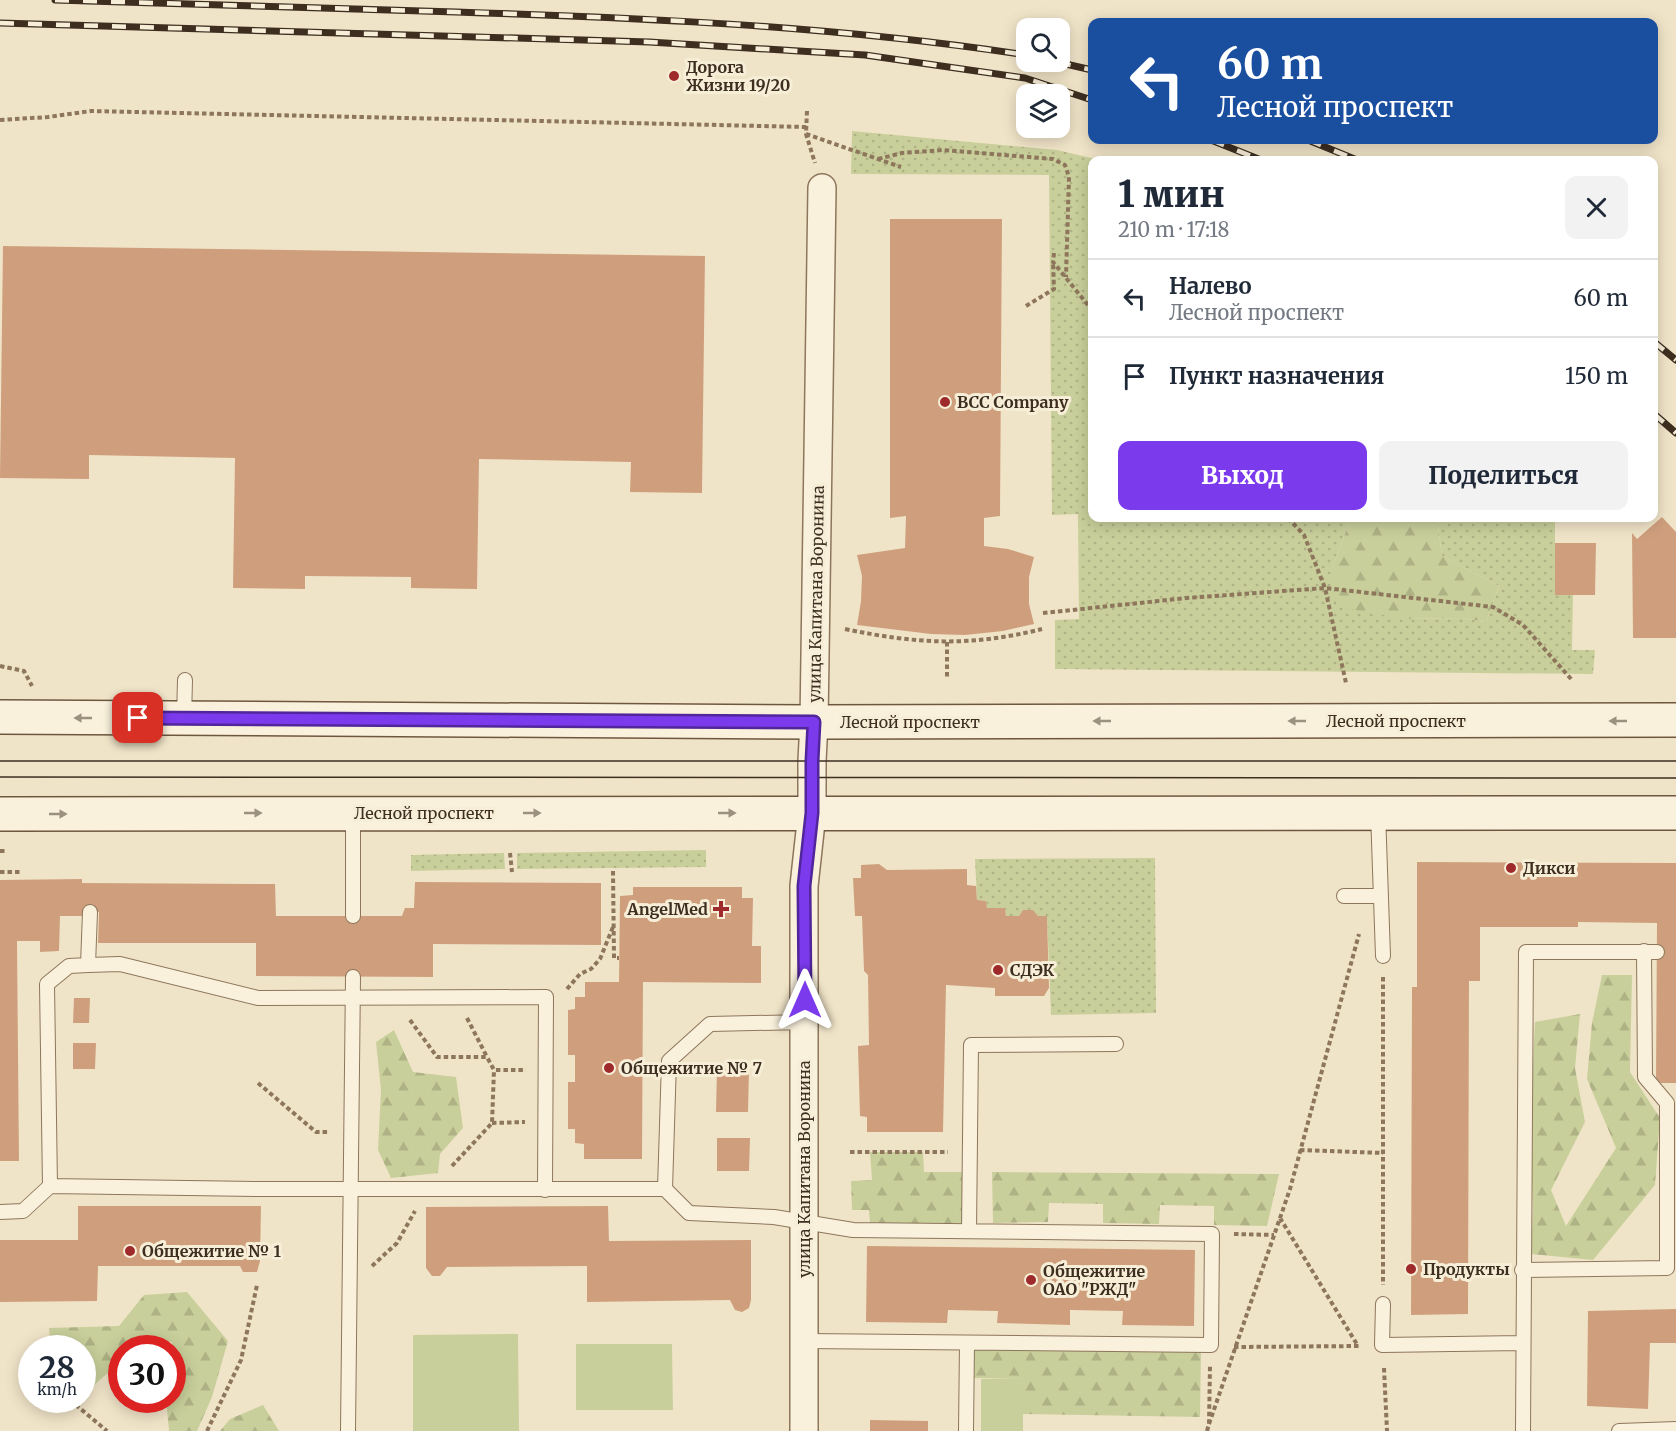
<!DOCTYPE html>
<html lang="ru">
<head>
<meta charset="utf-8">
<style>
	:root { --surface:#fff; --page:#f2f2f3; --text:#1f2937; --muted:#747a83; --line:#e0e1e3; --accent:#7c3aed }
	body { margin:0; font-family:Merriweather,serif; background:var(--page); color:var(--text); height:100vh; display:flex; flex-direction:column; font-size:22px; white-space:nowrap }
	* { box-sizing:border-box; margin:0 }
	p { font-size:20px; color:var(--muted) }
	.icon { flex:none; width:33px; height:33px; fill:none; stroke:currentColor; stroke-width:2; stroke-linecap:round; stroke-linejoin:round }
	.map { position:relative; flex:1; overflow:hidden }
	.details { position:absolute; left:1088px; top:156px; width:570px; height:366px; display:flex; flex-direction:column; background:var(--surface); border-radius:12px; box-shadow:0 3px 15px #0003 }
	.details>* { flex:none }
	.top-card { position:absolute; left:1088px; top:18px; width:570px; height:126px; border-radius:12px; box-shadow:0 3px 15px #0003; background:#1a4fa0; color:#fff; overflow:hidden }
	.buttons { position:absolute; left:1016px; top:18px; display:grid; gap:12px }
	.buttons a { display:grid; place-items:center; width:54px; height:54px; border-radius:12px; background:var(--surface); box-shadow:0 3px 15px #0003; font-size:30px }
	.speed { position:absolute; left:18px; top:1335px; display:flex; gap:12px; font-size:30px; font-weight:700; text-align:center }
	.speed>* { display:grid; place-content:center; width:78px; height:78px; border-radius:50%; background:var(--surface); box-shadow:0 3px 15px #0003; line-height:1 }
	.speed small { font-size:15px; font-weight:400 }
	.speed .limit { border:9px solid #d22; background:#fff; color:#111 }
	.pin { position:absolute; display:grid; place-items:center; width:51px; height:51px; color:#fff; margin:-26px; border-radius:12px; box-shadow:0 3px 9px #0006 }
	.me { position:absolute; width:66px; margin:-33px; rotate:0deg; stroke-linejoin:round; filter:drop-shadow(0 0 4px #0008) }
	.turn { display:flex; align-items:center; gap:21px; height:126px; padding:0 30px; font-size:27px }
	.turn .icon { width:78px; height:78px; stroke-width:2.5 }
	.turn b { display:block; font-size:42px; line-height:51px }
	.round { display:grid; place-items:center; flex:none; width:63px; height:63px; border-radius:12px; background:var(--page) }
	.overview { display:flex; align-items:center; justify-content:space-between; height:102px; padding:0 30px }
	h1 { font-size:36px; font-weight:800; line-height:45px }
	.action { display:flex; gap:12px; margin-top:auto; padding:12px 30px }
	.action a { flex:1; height:69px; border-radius:12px; background:var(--accent); color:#fff; font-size:24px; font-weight:800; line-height:69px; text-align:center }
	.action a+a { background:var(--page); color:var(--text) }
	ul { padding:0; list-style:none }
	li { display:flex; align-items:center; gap:18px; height:78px; padding:0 30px; border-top:2px solid var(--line) }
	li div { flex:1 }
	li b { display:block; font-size:22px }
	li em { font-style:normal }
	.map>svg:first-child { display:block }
	.grass { fill:url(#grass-dots) }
	.forest { fill:url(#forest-firs) }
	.park { fill:#c9cf9b }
	.building { fill:#cf9f7d }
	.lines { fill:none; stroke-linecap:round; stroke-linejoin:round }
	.service-casing { stroke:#8d765c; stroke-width:16 }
	.minor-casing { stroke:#8d765c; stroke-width:30 }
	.secondary-casing { stroke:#6f573f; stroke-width:36 }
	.path { stroke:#8d765c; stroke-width:4; stroke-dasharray:4.5 3; stroke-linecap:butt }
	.service { stroke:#faf1dc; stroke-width:14 }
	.minor { stroke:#faf1dc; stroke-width:27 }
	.secondary { stroke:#faf1dc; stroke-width:33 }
	.tram { stroke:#3d2e20; stroke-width:1.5 }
	.rail-casing { stroke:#3d2e20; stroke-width:7 }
	.rail { stroke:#f7eed8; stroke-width:4.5; stroke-dasharray:14; stroke-linecap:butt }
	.oneway { fill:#9c907e }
	.route-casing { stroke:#51269a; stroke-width:15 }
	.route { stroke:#7c3aed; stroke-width:10 }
	.poi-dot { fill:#9e2a2b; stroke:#f7eed8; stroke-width:2 }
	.labels { text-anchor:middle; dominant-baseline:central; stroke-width:6; stroke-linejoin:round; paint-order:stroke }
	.poi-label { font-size:16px; font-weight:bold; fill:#3d2e20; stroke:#f7eed8; text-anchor:start }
	.street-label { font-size:16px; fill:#3d2e20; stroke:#f7eed8 }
</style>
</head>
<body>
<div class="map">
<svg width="1676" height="1431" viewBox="0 0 1676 1431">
	<defs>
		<pattern id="grass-dots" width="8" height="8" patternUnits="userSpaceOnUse" patternTransform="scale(1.5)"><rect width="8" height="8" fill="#c9cf9b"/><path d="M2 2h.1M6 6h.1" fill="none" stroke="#aeb285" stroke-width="1.8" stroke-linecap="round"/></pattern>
		<pattern id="forest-firs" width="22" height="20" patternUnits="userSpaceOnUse" patternTransform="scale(1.5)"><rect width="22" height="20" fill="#c9cf9b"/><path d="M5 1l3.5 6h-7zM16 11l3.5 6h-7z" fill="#aeb285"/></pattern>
	</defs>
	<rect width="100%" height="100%" fill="#f0e4c8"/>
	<path class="grass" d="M852,131L1057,150L1100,160H1092V518H1351L1332,568L1407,619L1462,618L1486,622L1499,586L1442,556L1437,518H1555V594L1573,595L1572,650H1595L1593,674L1055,669V620L1079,619L1078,514L1052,515L1049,175L851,174Z
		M706,850V867L517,869V853Z
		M504,853L505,869L411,871V855Z
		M1155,858L1156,1013L1051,1015L1047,916H1038L1033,911L1023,910L1019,916H1006L1005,908H987L986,901L977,900L975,859Z"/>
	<path class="forest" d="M1351,518H1437L1442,556L1499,586L1486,622L1462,618L1407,619L1337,607L1332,568Z
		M1602,975H1632L1630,1072L1660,1118L1655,1185L1593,1260L1531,1254L1533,1209L1530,1126L1535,1022L1580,1014L1575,1068L1585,1122L1551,1190L1566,1226L1616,1148L1587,1079L1592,1023Z
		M394,1030L413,1072L456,1077L463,1128L440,1154L438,1173L391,1178L378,1150L381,1090L376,1042Z
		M870,1152H923L924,1172H970L969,1223H870L869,1210H852L851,1181L872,1180Z
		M992,1172L1279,1174L1267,1226L1214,1225V1206L1160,1205L1159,1224L1103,1223V1204L1049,1203L1048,1222L993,1223Z
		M187,1292L228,1341L212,1397L197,1431H169L166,1400H172V1342H125L122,1348L118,1364L86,1392L83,1389L82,1348H51L49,1328L119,1326L144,1295Z
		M974,1347L1201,1350L1200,1417L1023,1414V1379L974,1378Z
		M263,1405L279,1431H220L230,1419Z"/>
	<path class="park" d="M518,1334L519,1431H413V1335Z
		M576,1344H672L673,1410H576Z
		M981,1379H1023V1431H981Z"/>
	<path class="building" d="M890,219H1002L1000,516L984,518V546L1008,549L1034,557L1029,577V604L1034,624L1003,631L965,635L931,634L857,625L861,601L862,576L857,555L905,548L906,516L890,518Z
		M3,246L705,256L702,493L630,492L631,462L479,459L477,589L411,588V577L305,576V589L233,588L235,458L89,455V479L0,478Z
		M1662,517L1676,532V638H1633L1632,533L1637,539Z
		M1555,543H1596L1595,595H1555Z
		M1417,862L1676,863V1083H1656L1657,923L1578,922V927H1480V981H1469L1468,1314L1411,1315L1412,987H1417Z
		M879,864L887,870L967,869V885L976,886L977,900L986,901L987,908H1005L1006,916H1019L1023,910H1033L1038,916H1047L1049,988L1044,996H995V988L946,985L943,1132H867V1117L860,1116L858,1046L869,1045L868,975L864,971L862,916H855L853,878H861V865Z
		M82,879V883L275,884L276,916H402L405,908H414L415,882L601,883V945L433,944V977L256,976V943H98L99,912H82V916H60L59,951L40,952V941H17L19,1161H0V880Z
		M633,887H742V898H753L752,946H761V983L643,982L642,1159H584V1144L575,1143V1129H568V1082H575V1055H568V1010L575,1009V997H585V982H619L620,896L633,895Z
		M74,998H90L89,1023H73Z
		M73,1043H96L95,1069H73Z
		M717,1068L749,1069L748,1112H716Z
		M717,1138H750L749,1171H717Z
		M78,1206H261L260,1261L257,1272H243L240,1266H98L97,1301L0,1302V1240H78Z
		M608,1206L609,1241L751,1240V1300L749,1308L742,1312L735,1310L730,1300L587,1302V1266L447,1267L440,1276H432L426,1268V1207Z
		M867,1246L1195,1250L1194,1326L1122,1325L1123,1311L1070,1310V1325L997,1323L998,1311L948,1310L947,1323L866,1322Z
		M1676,1309V1343H1650L1648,1409L1587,1406L1588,1311Z
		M870,1420L928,1421V1431H870Z"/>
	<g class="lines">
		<defs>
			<path id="service" d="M184,718L185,680
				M1378,812L1383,956
				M1344,896H1381
				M90,912L88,965L120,964L258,998L546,997L545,1190
				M353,916V813
				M50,1186L47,984L69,966L88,965
				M665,1189L669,1061L710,1024L805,1022
				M0,1212L23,1211L50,1186L261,1189H665L689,1213L774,1217L853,1230L1212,1234L1211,1345L804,1341
				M969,1231L971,1045L1116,1044
				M1522,1270L1667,1268V1103L1645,1077L1644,951
				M1383,1304L1382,1345L1522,1343
				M348,1431L353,977
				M966,1431L967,1343
				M1523,1431L1526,952H1657
				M1619,1431L1676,1429"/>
			<path id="minor" d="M804,1431V886L812,813V761L814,722L822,188"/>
			<path id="secondary" d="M0,717L814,722L1676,720
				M0,814L1676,813"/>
		</defs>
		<use href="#service" class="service-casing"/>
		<use href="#minor" class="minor-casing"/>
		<use href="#secondary" class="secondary-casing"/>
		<path class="path" d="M807,111L806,134L815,163
			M0,120L48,117L91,111L807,127
			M806,134L901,167
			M878,159L902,153L943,150L1053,159L1065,165L1069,177L1066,277
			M1054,253L1053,262L1092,310
			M1026,306L1054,289L1053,262
			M1288,518L1304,535L1325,588L1346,683
			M1043,613L1187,598L1325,588L1493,607L1523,625L1572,680
			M845,629C917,644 970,647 1042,629
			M947,642V679
			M0,666L24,671L32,686
			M0,851H5
			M510,853L512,872
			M613,871L614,958H619
			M0,872H22
			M1383,977V1285
			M567,989L580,974L591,969L600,959L613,927
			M467,1018L487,1057
			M410,1020L437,1057H487L494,1070H526
			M258,1083L316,1132H330
			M492,1123L525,1122
			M1300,1150L1383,1153
			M850,1152H948
			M452,1166L492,1123L494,1070
			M1280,1218L1358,1346
			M1234,1234L1274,1235
			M372,1266L397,1243L415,1211
			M1234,1347L1361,1346
			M29,1368L32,1370
			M1384,1368L1387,1431
			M70,1400L107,1431
			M1209,1424L1290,1189L1359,934
			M207,1431L241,1360L257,1285
			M1207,1431L1209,1424L1210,1366"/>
		<use href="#service" class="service"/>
		<use href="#minor" class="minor"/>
		<use href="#secondary" class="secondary"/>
		<path class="tram" d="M0,761H1676
			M0,777L1676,778"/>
		<defs>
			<path id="rail" d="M55,0C189,4 323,8 456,12C648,18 836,26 1026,55
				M0,23L649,42L865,55L1025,78L1092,100
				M1057,62L1092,70
				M1211,140L1261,160
				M1308,140L1357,160
				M1653,341L1676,360
				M1653,413L1676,433"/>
		</defs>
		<use href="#rail" class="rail-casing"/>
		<use href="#rail" class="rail"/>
	</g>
	<defs><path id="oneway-solid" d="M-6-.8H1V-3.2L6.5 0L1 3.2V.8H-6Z" transform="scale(1.5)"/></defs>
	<g class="oneway">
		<use href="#oneway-solid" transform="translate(83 718) rotate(-180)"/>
		<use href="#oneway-solid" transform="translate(1102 721) rotate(180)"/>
		<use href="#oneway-solid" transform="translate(1297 721) rotate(180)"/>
		<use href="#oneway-solid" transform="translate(1618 721) rotate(180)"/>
		<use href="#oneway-solid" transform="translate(253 813)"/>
		<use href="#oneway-solid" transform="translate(532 813)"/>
		<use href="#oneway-solid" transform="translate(727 813)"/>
		<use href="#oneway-solid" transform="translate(58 814)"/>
	</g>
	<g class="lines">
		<defs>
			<path id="route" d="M138,718L814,722L812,761V813L804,886L805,1000"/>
		</defs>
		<use href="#route" class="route-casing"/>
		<use href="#route" class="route"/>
	</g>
	<g class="poi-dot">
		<circle cx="674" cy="76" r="6"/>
		<circle cx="945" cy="402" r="6"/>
		<circle cx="1511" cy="868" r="6"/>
		<path d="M718 900h6v6h6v6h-6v6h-6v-6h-6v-6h6z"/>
		<circle cx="998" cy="970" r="6"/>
		<circle cx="609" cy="1068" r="6"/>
		<circle cx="130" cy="1251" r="6"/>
		<circle cx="1411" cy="1269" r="6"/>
		<circle cx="1031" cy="1280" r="6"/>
	</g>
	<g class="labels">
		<g class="poi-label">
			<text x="686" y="67">Дорога<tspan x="686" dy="18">Жизни 19/20</tspan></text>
			<text x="957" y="402">BCC Company</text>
			<text x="1523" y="868">Дикси</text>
			<text x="708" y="909" text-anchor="end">AngelMed</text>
			<text x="1010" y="970">СДЭК</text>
			<text x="621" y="1068">Общежитие № 7</text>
			<text x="142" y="1251">Общежитие № 1</text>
			<text x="1423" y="1269">Продукты</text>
			<text x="1043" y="1271">Общежитие<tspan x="1043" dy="18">ОАО "РЖД"</tspan></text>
		</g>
		<g class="street-label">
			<text transform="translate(816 594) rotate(-89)">улица Капитана Воронина</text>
			<text x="1396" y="721">Лесной проспект</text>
			<text x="910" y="722">Лесной проспект</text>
			<text x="424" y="813">Лесной проспект</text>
			<text transform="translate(804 1169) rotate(-90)">улица Капитана Воронина</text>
		</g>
	</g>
</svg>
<div class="buttons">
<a><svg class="icon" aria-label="search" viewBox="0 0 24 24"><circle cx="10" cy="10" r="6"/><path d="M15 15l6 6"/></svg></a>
<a><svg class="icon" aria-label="layers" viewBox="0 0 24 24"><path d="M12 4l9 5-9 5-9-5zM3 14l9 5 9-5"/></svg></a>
</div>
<div class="speed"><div>28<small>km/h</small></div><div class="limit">30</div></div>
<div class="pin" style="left:138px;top:718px;background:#d93025"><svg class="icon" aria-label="arrive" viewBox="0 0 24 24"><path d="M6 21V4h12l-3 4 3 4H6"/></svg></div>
<svg class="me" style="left:805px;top:1000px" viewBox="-20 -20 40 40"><path d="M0-17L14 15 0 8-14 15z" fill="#7c3aed" stroke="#fff" stroke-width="4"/></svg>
<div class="top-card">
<div class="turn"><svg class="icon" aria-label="left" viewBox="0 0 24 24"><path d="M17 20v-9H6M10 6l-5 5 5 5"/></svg><div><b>60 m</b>Лесной проспект</div></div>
</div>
<section class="details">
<div class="overview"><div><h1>1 мин</h1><p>210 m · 17:18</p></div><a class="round"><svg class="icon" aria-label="close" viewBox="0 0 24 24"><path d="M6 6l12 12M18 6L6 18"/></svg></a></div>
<ul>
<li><svg class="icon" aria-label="left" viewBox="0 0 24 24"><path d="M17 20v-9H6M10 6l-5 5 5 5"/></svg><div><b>Налево</b><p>Лесной проспект</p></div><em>60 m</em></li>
<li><svg class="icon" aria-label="arrive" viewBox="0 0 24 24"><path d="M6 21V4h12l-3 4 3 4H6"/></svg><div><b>Пункт назначения</b></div><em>150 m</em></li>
</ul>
<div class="action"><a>Выход</a><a>Поделиться</a></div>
</section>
</div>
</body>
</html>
